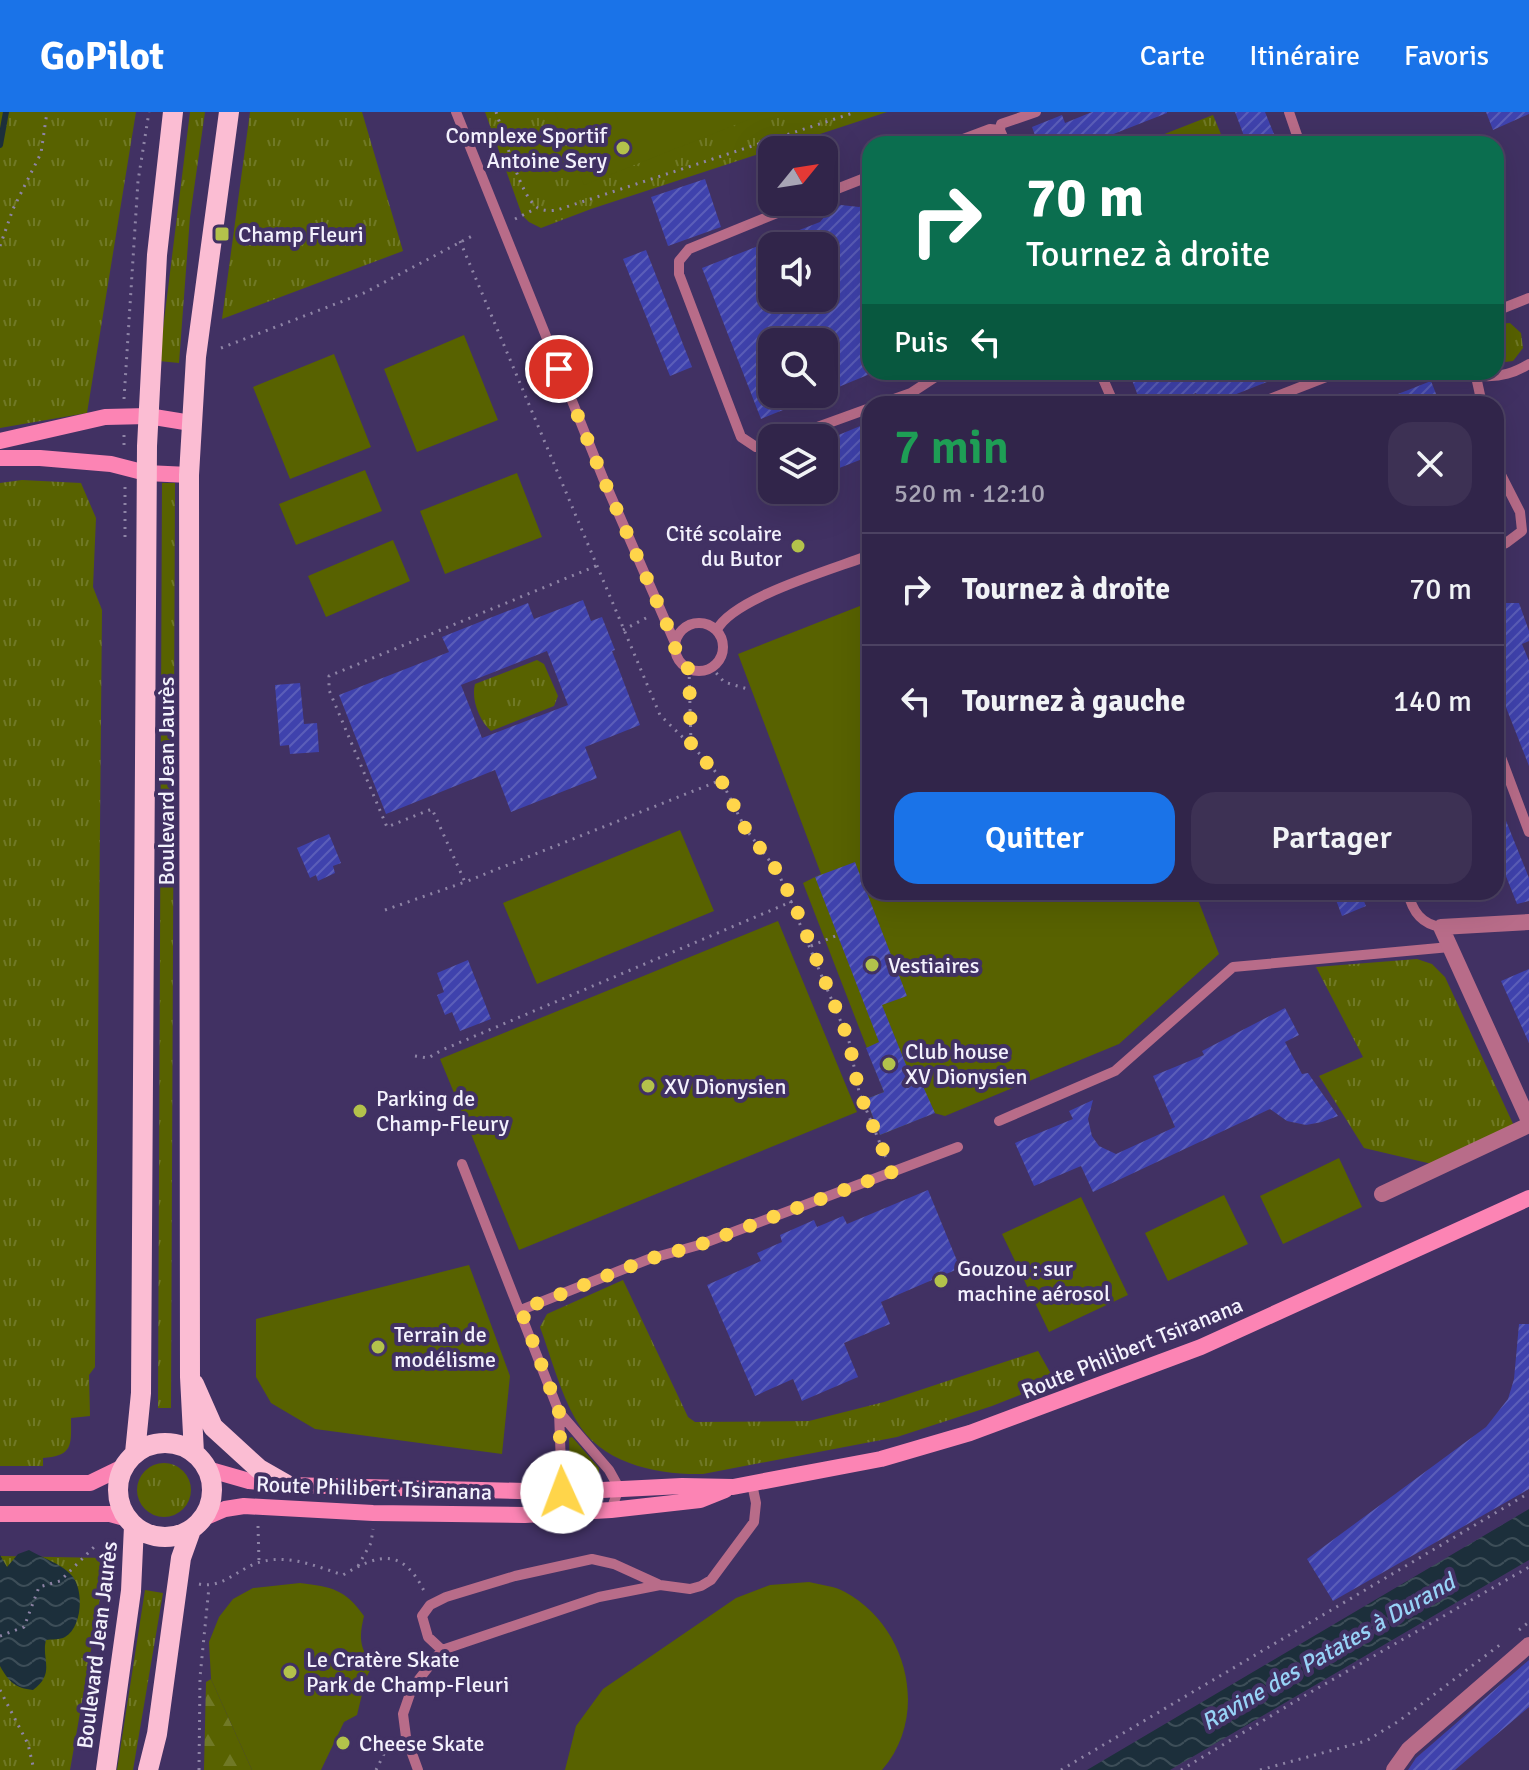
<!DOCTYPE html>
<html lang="fr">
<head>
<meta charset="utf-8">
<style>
	:root { --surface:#31254a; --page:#3d3154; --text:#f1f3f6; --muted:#a8a5b5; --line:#4c4262; --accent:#1a73e8 }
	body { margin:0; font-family:Signika,sans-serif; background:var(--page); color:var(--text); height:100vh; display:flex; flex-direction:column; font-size:30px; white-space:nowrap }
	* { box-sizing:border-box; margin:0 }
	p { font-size:26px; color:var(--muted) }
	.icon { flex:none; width:44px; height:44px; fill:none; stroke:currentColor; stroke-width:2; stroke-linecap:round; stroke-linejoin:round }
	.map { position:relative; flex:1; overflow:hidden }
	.drawer { position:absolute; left:862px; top:284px; width:642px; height:504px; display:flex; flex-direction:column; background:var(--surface); border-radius:24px; box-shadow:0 8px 32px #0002,0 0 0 2px var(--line) }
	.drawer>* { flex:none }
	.top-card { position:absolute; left:862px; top:24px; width:642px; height:244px; border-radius:24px; box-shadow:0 8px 32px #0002,0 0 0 2px var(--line); background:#0b6e4f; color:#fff; overflow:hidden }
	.needle { width:52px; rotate:60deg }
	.fabs { position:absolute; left:758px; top:24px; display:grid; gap:16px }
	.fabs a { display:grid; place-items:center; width:80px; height:80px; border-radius:16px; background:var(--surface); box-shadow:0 8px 32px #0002,0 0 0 2px var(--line); font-size:40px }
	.pin { position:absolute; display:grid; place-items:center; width:68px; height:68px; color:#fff; margin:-34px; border:4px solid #fff; border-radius:50%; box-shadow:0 2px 8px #0007 }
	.me { position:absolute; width:88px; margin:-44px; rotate:358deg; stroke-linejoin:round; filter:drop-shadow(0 0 6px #0008) }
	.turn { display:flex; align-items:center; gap:28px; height:168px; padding:0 32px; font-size:36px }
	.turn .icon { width:104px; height:104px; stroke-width:2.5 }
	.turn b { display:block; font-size:56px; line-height:68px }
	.then { display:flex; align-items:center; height:76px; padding:0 32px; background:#0003; gap:16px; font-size:30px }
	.round { display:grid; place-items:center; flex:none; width:84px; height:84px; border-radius:24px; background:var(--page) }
	.headline { display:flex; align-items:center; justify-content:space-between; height:136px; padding:0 32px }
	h1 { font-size:48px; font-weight:600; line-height:60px; color:#1e9e55 }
	.button { display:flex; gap:16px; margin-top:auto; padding:16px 32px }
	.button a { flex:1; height:92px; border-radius:24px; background:var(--accent); color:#fff; font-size:32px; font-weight:600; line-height:92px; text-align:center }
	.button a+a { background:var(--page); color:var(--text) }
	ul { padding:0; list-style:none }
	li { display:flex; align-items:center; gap:24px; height:112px; padding:0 32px; border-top:2px solid var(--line) }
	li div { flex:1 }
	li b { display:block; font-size:30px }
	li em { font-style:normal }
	header { display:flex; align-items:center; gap:48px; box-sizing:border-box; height:112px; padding:0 40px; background:var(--accent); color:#fff }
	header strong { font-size:38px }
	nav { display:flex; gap:44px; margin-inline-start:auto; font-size:28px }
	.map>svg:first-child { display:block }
	.grass { fill:url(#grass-tufts) }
	.forest { fill:url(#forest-firs) }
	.park { fill:#586200 }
	.water { fill:url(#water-waves) }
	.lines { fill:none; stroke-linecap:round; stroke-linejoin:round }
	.stream { stroke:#1c2f3b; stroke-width:6 }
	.building { fill:url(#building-hatch); fill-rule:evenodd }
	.path { stroke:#8e84a6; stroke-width:3; stroke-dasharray:2 6; stroke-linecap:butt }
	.lane { stroke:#b86c89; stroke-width:10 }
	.street { stroke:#b86c89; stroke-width:16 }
	.secondary { stroke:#fc84b4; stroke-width:16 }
	.primary { stroke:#fbbdd3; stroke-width:20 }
	.route { stroke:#ffd54a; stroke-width:14; stroke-dasharray:0 25.2 }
	.poi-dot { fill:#b3c24b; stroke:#413163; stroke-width:3 }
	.labels { text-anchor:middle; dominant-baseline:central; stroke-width:8; stroke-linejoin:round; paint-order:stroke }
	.poi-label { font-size:22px; fill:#f3f1fd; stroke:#413163; text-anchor:start }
	.street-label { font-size:22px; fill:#f3f1fd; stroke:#413163 }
	.water-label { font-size:24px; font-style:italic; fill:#97d2f6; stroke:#413163 }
</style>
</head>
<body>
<header>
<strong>GoPilot</strong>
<nav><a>Carte</a><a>Itinéraire</a><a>Favoris</a></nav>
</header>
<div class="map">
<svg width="1529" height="1658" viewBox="0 0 1529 1658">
	<defs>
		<pattern id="grass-tufts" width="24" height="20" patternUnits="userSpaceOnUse" patternTransform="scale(2)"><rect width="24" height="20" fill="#586200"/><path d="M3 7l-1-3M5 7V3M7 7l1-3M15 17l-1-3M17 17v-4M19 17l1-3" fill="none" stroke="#707926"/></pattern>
		<pattern id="forest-firs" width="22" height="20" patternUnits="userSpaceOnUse" patternTransform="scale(2)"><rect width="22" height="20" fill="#586200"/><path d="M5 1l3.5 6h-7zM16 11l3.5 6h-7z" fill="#707926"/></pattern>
		<pattern id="water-waves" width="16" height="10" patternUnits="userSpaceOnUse" patternTransform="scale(2)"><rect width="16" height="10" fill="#1c2f3b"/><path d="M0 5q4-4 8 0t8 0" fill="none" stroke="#3d4e58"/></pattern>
		<pattern id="building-hatch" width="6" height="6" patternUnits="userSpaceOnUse" patternTransform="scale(2)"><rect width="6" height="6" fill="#3f42ad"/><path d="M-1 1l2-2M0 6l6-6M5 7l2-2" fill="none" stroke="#5b5eb9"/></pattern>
	</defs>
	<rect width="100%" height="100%" fill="#413163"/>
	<path class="grass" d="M0,0H136L87,301L0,316Z
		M190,0H205L190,105L179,251L159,249Z
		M250,0H362L403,139L222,207Z
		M485,0H887L591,97L541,116L529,110L522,103Z
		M1213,3L1225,32H1139Z
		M1510,211L1521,221L1523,236L1513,249L1497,251L1496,212Z
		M22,368L81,371L96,406L93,475L102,498L95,1255L89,1263L90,1304L71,1306C71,1332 74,1344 43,1346V1354H0V371Z
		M162,371H175L171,1296H158Z
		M537,548L544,552L558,584L554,594L491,619C479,608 471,587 475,572Z
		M1417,847L1432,852L1445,865L1515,1016L1432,1052L1364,1036L1319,964L1363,945L1316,855Z
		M623,1168L688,1305L695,1310L809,1309L884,1290L1038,1239L1055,1269L992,1294L897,1325L703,1362C657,1363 601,1352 576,1308C560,1280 551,1245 540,1215L547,1202Z
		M572,1325L599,1356V1362L577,1365L570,1359L569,1326Z
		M137 1378a27 27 0 1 1 54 0a27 27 0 1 1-54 0Z
		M0,1444L107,1446L70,1658H0Z
		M145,1478L163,1481L133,1658H117Z"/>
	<path class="forest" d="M211,1567L252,1658H204L206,1570Z"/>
	<path class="park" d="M555,0H768L584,73Z
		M464,223L498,308L417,340L384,257Z
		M334,242L371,335L290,367L253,275Z
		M365,358L382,399L296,433L279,392Z
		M517,361L542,425L445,462L420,399Z
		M393,428L410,469L326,505L308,464Z
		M870,490V780H1195L1219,842L1119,932L945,1004L934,1001L880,1023L866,987L884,980L803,771L821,762L738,542Z
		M680,718L714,799L537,872L503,791Z
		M778,809L857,1000L519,1138L440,947Z
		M1339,1046L1362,1095L1283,1132L1260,1084Z
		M1224,1083L1248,1132L1168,1169L1145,1121Z
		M1081,1085L1128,1183L1049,1220L1002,1122Z
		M469,1153L510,1264L502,1342L315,1317L271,1291L256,1265V1207Z
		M809,1470C821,1473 835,1474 845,1480C908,1514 930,1603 882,1658H565L576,1614L603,1577L736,1486L770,1473Z
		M300,1471C332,1475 345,1477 364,1504C359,1525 359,1536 373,1553L366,1566L357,1603L344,1610L321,1658H252L211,1567L209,1530L219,1505L233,1487L253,1476Z"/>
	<path class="water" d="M1529,1397V1448L1170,1658H1087Z
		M29,1438C43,1446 64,1453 73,1465C84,1480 82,1515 65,1525C60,1528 52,1527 46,1528C41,1547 56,1561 33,1578C15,1576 9,1570 0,1554V1443L7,1455L18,1442Z"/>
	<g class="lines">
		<path class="stream" d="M0,33L6,0"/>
	</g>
	<path class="building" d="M1092,0H1167V1L1088,32H1038L1032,15L1062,3L1065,11Z
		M1235,0H1265L1278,32H1247Z
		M1486,0H1529V2L1493,18Z
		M705,67L721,115L668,134L651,85Z
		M870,90V262L824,281V230H772V282L820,283L761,307L702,156L820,110L830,98L841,93L859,95ZM772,134H824V186H772Z
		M646,138L692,255L670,264L623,147Z
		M1129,260H1289L1290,261L1211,292H1201L1196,281L1169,292H1141Z
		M1431,269L1440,292H1375V291Z
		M870,310V344L824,362V329Z
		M583,488L591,509L602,505L615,538L612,539L640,613L585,635L597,666L511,700L495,658L386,702L339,583L449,540L442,525L528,491L534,507ZM547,539L568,593L482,626L461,573Z
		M1496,491H1519L1529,519V529L1522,532L1529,549V654L1496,570Z
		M300,571L304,612L317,611L319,640L290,642L289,633L280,634L275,573Z
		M1496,684L1529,766V789L1517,792L1496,739Z
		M329,722L341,751L333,754L335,761L318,769L316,763L310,766L297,736Z
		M855,750L907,884L882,893L915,975L922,972L935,1001L880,1023L866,987L884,980L866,936L879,930L815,765Z
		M1333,780H1360L1366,794L1342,804Z
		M468,848L491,907L460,919L452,900L445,903L437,883L444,880L437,861Z
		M1529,857V931L1501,869Z
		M1285,896L1299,923L1285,930L1302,962L1308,961L1338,1004L1322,1010L1306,1013L1287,1009L1270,997L1093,1080L1081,1054L1034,1074L1015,1031L1073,1007L1069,999L1093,988L1088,1007L1092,1024L1099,1034L1116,1042L1175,1015L1153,964L1204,943L1202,939Z
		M928,1078L960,1156L881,1190L890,1212L844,1231L858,1265L802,1289L793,1267L755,1284L707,1173L761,1149L757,1141L782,1130L780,1123L814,1108L817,1115L843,1104L847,1112Z
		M1519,1212H1529V1377L1333,1489L1307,1447L1486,1315L1508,1287L1514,1267Z
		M1529,1548V1595L1455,1658H1408L1416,1646Z"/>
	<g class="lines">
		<path class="path" d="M496,0C503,19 521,87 538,96C543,99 552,99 557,98L856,0
			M515,107L537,96
			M460,129L660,603L710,652L721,668L745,716L778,760L849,929L859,980L886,1046
			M0,134L13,97L41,41L47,0
			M221,236L364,181L472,124
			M124,287L138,69L149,0
			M124,323V339
			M125,375V427
			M596,454L329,564V578L387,715L432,697L465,770L721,668
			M623,518L648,505
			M711,555L724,570L751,578
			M689,557L691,632
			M385,798L465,770
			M811,834L838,823
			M415,944L428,946L442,938L793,789
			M258,1414L259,1450
			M358,1454L371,1431L373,1417
			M199,1472C221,1477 237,1458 257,1451C287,1441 315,1454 343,1463C381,1440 404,1437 425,1481
			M1519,1518L1529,1510
			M0,1524L24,1515L39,1475L60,1469L96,1433
			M0,1578L28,1632L34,1658
			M199,1658L200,1565L209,1475
			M376,1658L391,1628
			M1061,1658L1529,1381
			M1181,1658L1304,1584L1529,1455
			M1260,1658L1366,1629L1399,1609L1501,1532"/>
		<path class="lane" d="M456,0L603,366L675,531
			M1289,0L1300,32
			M950,32L990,17L1000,18
			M1006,32L1000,18L1001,12L1036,0
			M824,82L870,64
			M1496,199L1529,186
			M1100,260L1114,292
			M1475,260L1482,292
			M1479,260L1483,264C1501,265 1514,261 1529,252
			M911,281L943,260
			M880,292L911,281L916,292
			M1257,292L1339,260
			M787,326L870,296
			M772,332L756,335L741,325L679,162V149L689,137L804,90
			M1496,353L1520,400L1522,419L1506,431L1496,435
			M675 535a24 24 0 1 1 48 0a24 24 0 1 1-48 0Z
			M717,518C732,486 834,457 870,443
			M1496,632L1529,720
			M1408,780C1412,799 1421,812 1441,815
			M999,1009L1115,959L1233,855L1450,835
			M462,1052L559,1300L609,1358L619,1376L611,1398
			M521,1198L649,1147L699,1133L958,1035
			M559,1300L562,1380L574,1401
			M442,1538L428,1525L422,1504L430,1493L446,1485L515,1464L592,1447L614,1452L658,1472
			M418,1658L406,1625L403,1602L412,1576L442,1538L599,1485L660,1473L690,1477L701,1474L711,1468L754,1410L756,1391L752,1372"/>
		<path class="street" d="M1529,810L1441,815L1529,1009
			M1382,1082L1529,1013
			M1394,1658L1409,1637L1529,1533"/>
		<path class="secondary" d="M0,329L105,305L148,304L191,311
			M0,346H40L111,352L146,361L189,363
			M207,1357L249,1369L287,1373L562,1380L682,1374L733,1375L881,1347L970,1321L1201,1235L1529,1086
			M0,1371H90L123,1355
			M0,1402H110L128,1407
			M204,1406L225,1397L244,1394L373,1401L525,1403L611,1398L700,1388L725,1378"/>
		<path class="primary" d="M194,1272L213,1315L259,1357L287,1373
			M118 1378a47 47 0 1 1 94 0a47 47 0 1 1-94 0Z
			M135,1341L141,1281L147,334L157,143L173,0
			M194,1341L190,1265L189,363L196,245L229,0
			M106,1658L131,1479L134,1414
			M148,1658L157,1622L181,1446L191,1418"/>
	</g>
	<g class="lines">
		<path class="route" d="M559,257L603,366L675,531C675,544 678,550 689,557L691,632L721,668L745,716L778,760L793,789L849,929L859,980L892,1060L699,1133L649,1147L521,1198L559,1300L562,1380"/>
	</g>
	<g class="poi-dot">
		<circle cx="623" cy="36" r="8"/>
		<rect x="214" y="114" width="16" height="16" rx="4"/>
		<circle cx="798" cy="434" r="8"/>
		<circle cx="872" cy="853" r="8"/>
		<circle cx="889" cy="952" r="8"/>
		<circle cx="648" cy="974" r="8"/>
		<circle cx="360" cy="999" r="8"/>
		<circle cx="941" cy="1169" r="8"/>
		<circle cx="378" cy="1235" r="8"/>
		<circle cx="290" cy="1560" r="8"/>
		<circle cx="343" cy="1631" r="8"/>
	</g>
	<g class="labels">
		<g class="poi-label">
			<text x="607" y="23" text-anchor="end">Complexe Sportif<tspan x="607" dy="25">Antoine Sery</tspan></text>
			<text x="238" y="122">Champ Fleuri</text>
			<text x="782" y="421" text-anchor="end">Cité scolaire<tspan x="782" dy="25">du Butor</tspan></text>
			<text x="888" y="853">Vestiaires</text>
			<text x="905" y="939">Club house<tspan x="905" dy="25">XV Dionysien</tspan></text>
			<text x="664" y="974">XV Dionysien</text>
			<text x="376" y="986">Parking de<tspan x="376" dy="25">Champ-Fleury</tspan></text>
			<text x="957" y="1156">Gouzou : sur<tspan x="957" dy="25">machine aérosol</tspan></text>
			<text x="394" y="1222">Terrain de<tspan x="394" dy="25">modélisme</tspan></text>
			<text x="306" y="1547">Le Cratère Skate<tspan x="306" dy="25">Park de Champ-Fleuri</tspan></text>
			<text x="359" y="1631">Cheese Skate</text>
		</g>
		<g class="street-label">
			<text transform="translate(166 669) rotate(-90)">Boulevard Jean Jaurès</text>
			<text transform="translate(1132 1236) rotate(-22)">Route Philibert Tsiranana</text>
			<text transform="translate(374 1376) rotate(2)">Route Philibert Tsiranana</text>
			<text transform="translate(97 1533) rotate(-83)">Boulevard Jean Jaurès</text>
		</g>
		<g class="water-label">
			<text transform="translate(1328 1540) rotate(-30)">Ravine des Patates à Durand</text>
		</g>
	</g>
</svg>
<div class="fabs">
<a><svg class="needle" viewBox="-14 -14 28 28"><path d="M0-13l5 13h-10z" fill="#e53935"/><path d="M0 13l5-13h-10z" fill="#a8a5b5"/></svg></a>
<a><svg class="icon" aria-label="sound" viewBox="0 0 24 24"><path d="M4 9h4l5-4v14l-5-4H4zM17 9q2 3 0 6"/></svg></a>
<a><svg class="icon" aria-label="search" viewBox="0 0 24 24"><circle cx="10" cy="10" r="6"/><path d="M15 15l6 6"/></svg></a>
<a><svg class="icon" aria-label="layers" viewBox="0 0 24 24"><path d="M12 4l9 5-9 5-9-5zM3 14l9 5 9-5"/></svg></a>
</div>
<div class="pin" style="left:559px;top:257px;background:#d93025"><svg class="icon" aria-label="arrive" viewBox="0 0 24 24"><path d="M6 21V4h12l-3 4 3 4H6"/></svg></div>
<svg class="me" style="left:562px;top:1380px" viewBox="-20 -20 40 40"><circle r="19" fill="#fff"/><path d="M0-13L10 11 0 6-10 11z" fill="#ffd54a"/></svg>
<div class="top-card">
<div class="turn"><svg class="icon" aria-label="right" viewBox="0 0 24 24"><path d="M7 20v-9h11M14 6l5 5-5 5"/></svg><div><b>70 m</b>Tournez à droite</div></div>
<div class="then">Puis<svg class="icon" aria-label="left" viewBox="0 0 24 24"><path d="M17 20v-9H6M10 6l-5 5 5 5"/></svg></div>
</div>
<section class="drawer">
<div class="headline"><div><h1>7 min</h1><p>520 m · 12:10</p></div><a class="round"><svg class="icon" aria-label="close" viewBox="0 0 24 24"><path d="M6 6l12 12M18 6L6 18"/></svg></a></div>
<ul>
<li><svg class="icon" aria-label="right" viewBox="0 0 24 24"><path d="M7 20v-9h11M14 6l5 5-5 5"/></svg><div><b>Tournez à droite</b></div><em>70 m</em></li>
<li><svg class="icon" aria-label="left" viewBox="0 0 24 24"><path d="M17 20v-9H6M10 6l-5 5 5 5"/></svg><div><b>Tournez à gauche</b></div><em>140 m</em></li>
</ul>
<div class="button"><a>Quitter</a><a>Partager</a></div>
</section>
</div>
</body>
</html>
